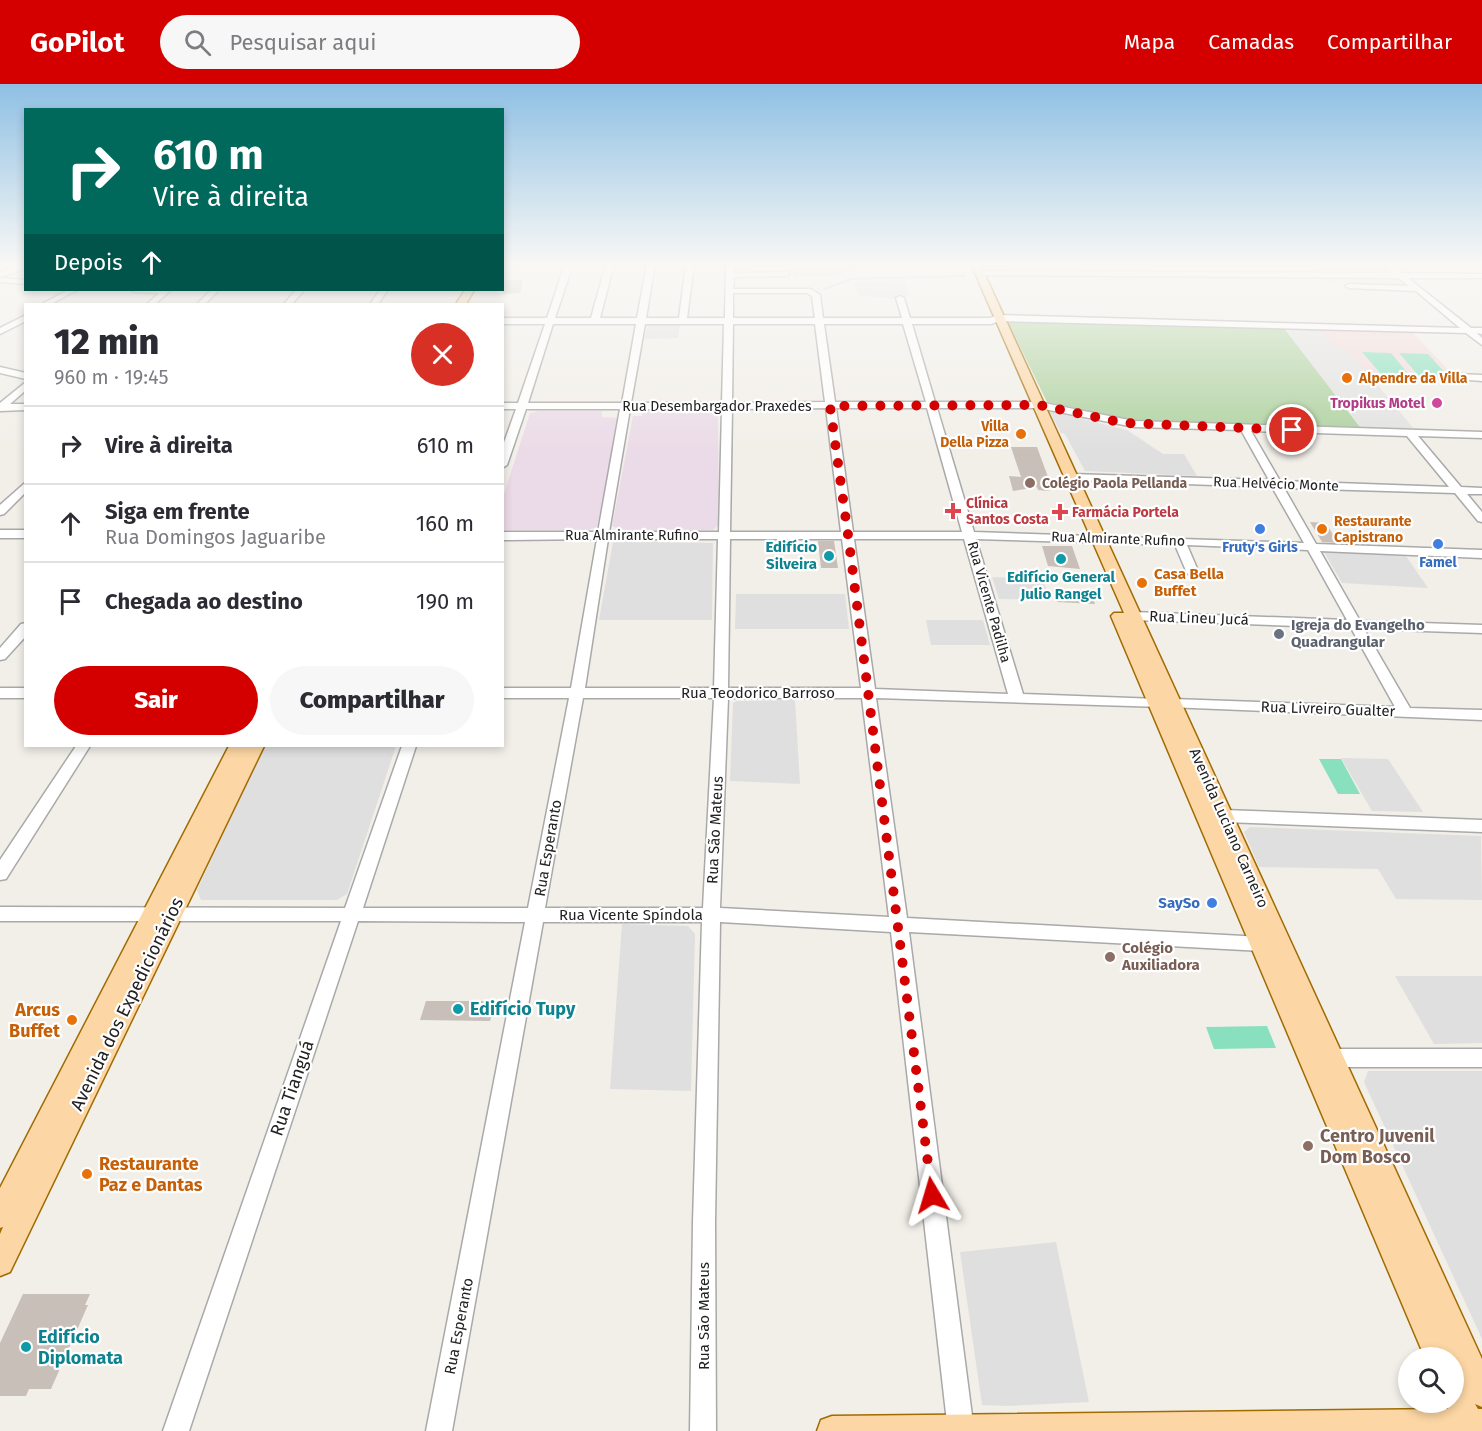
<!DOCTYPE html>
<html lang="pt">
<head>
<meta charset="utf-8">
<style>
	:root { --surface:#fff; --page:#f7f7f7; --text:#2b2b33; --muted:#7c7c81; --line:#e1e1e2; --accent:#d40000 }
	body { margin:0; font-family:"Fira Sans",sans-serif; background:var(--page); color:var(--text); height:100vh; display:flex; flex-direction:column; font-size:22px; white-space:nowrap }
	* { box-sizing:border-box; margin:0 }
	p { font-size:20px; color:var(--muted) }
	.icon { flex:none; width:33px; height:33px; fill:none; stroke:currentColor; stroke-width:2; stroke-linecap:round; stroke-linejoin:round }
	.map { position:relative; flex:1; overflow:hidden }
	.drawer { position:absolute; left:24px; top:219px; width:480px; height:444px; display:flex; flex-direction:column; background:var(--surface); border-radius:0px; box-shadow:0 3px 9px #0003 }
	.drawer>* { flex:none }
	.top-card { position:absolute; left:24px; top:24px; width:480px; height:183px; border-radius:0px; box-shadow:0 3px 9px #0003; background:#00695c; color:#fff; overflow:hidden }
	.fabs { position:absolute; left:1398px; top:1263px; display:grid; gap:12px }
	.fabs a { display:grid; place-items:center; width:66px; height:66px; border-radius:50%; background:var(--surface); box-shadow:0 3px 9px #0003; font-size:30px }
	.pin { position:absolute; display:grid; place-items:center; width:51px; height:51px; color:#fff; margin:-26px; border:3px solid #fff; border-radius:50%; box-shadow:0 2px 6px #0007 }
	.me { position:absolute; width:66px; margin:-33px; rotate:353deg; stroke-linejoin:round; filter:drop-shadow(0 0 4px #0008) }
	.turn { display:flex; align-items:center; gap:21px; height:126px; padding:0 30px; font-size:27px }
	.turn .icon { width:78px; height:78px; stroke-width:2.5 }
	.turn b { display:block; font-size:42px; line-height:51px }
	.then { display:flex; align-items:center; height:57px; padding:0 30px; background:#0003; gap:12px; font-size:22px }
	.round { display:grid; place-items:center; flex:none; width:63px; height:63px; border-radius:32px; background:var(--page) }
	.head { display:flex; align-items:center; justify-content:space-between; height:102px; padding:0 30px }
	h1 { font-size:36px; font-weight:800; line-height:45px }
	.cta { display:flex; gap:12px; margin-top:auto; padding:12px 30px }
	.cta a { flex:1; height:69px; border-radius:36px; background:var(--accent); color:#fff; font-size:24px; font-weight:800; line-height:69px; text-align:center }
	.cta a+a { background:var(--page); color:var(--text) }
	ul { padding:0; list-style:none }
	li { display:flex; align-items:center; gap:18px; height:78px; padding:0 30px; border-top:2px solid var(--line) }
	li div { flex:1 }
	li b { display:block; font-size:22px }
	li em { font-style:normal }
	header { display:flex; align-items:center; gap:36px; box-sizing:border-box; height:84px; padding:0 30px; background:var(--accent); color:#fff }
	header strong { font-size:28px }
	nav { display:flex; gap:33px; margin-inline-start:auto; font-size:21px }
	.search { width:420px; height:54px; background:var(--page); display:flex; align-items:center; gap:15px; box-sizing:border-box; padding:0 21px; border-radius:33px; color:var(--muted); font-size:22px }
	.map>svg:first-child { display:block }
	.residential { fill:#e0dfdf }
	.commercial { fill:#f2dad9 }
	.industrial { fill:#ebdbe8 }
	.religious { fill:#d0d0d0 }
	.forest { fill:#add19e }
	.park { fill:#c8facc }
	.pitch { fill:#88e0be }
	.parking { fill:#e2e2e2 }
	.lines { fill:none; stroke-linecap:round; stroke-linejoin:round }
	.stream { stroke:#aad3df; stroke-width:2 }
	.building { fill:#c7bfb8 }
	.minor-casing { stroke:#a9a9a9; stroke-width:3 }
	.major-casing { stroke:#a06b00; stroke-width:3 }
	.minor { fill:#fff; fill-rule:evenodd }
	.major { fill:#fcd6a4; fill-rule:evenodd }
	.route { stroke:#d40000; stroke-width:10; stroke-dasharray:0 18 }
	.food-dot { fill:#e8710a; stroke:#fff; stroke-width:2 }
	.hotel-dot { fill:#d1479c; stroke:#fff; stroke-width:2 }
	.education-dot { fill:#8d6e63; stroke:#fff; stroke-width:2 }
	.health-dot { fill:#e0444e; stroke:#fff; stroke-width:2 }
	.shop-dot { fill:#3f7fe0; stroke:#fff; stroke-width:2 }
	.culture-dot { fill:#0f9aa8; stroke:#fff; stroke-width:2 }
	.worship-dot { fill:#6b7280; stroke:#fff; stroke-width:2 }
	.labels { text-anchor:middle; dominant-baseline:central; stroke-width:4.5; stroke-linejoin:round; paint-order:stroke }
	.far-food-label { font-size:14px; font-weight:bold; fill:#c56008; stroke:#fff; text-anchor:start }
	.far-hotel-label { font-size:14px; font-weight:bold; fill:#b23c85; stroke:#fff; text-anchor:end }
	.far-street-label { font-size:14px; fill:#222; stroke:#fff }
	.far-education-label { font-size:14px; font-weight:bold; fill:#785e54; stroke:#fff; text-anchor:start }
	.far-health-label { font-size:14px; font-weight:bold; fill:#be3a42; stroke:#fff; text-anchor:start }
	.far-shop-label { font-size:14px; font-weight:bold; fill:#366cbe; stroke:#fff }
	.culture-label { font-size:15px; font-weight:bold; fill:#0d838f; stroke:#fff; text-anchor:end }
	.food-label { font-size:15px; font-weight:bold; fill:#c56008; stroke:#fff; text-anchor:start }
	.street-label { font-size:15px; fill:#222; stroke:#fff }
	.worship-label { font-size:15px; font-weight:bold; fill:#5b616d; stroke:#fff; text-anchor:start }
	.shop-label { font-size:15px; font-weight:bold; fill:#366cbe; stroke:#fff; text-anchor:end }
	.education-label { font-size:15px; font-weight:bold; fill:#785e54; stroke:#fff; text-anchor:start }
	.near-street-label { font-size:18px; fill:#222; stroke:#fff }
	.near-culture-label { font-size:18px; font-weight:bold; fill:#0d838f; stroke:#fff; text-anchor:start }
	.near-food-label { font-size:18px; font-weight:bold; fill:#c56008; stroke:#fff; text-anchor:end }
	.near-education-label { font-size:18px; font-weight:bold; fill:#785e54; stroke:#fff; text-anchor:start }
</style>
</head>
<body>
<header>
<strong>GoPilot</strong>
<div class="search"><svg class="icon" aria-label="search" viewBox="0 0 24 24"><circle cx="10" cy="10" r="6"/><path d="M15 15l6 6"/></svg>Pesquisar aqui</div>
<nav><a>Mapa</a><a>Camadas</a><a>Compartilhar</a></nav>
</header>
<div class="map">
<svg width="1482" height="1347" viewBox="0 0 1482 1347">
	<rect width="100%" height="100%" fill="#f2efe9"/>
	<path class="residential" d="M906,197L909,212L894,215L858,211L854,198Z
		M648,239H680L678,254L645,255Z
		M1049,327L1127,346L1163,370H1184L1197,392L1085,387L1065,350L1061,349Z
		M615,457L713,459L712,536H599L613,458Z
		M1324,468L1406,472L1428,504L1342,499Z
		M992,493L1042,495L1051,516L999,515Z
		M736,510H845L849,545H735Z
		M926,536H983L990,561H931Z
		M795,616L800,700L730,697L733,619L737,617Z
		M265,662H396L347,810L337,816H201L197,806Z
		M1341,674L1388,675L1423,728L1372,727Z
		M1250,743L1481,752L1482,816L1396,815L1378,785L1259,783L1244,748Z
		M622,840L688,842L695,850L691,1007L610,1005Z
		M1395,892H1482V959L1434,960Z
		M1368,987H1482V1255L1364,998Z
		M1056,1158L1089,1318L1007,1322L982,1321L960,1168Z"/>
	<path class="commercial" d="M1319,245L1411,247L1458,296L1371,293L1413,344L1360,343Z"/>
	<path class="industrial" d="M712,325L718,327L719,440L713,446H621L612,442L633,332H642L643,326Z
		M539,327H602V333L620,334L597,443L588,446H503V413L530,329Z"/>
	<path class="religious" d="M851,180L852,187L833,192H794L793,181Z"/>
	<path class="forest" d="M1008,238L1284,244L1360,343L1133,336L1047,318Z"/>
	<path class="park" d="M1161,191L1309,194L1317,198L1163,194Z
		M1398,194L1408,202L1330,199L1322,195Z"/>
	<path class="pitch" d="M1362,268L1391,269L1410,292L1381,290Z
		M1399,269L1428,270L1449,293L1419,292Z
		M1319,675H1341L1360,710H1338Z
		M1267,942L1276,964L1214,965L1206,943Z"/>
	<path class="parking" d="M1284,244L1319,245L1336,264L1346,265L1413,344L1360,343Z"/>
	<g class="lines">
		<path class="stream" d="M824,205L852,195L965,192"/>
	</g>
	<path class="building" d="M502,196H523L520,209L502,210Z
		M1011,363H1037L1048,393L1049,407L1038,406L1037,403L1013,407L1009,392L1021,393Z
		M1310,438L1326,439L1338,459L1322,458Z
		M818,457H834L838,484H821Z
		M1042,462H1072L1080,485L1048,482Z
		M1054,508L1091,509L1095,520L1057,518Z
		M426,917H494L495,920L490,937L420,936Z
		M23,1210H90L85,1221H88L51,1305H29L26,1312H0V1259Z"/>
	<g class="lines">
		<defs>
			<path id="minor" d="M26,180V185L0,193V188Z
				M565,180H573L555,234H591L606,180H614L600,234H637L647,180H655L646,234H679L686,180H694L687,234H725L726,180H734V189L788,188L789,190L785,192L734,193L733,205H811L820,211L823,234H902L896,214L900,212L904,214L910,234H990L998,231L1460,244L1416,207L1349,204L1345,202L1349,200L1409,202L1398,194L979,191L975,189L979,187L1391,189L1381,180H1390L1402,189L1482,190V194H1408L1471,244H1482V250L1477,249L1482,254V261L1466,249L999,237L991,240H912L935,318H1039L1134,337L1482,348V354L1418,352L1461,403L1482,404V410H1467L1482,428V438L1478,437L1455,409L1284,404L1316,460L1482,466V474L1320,467L1360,537L1482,541V549L1364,545L1410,624L1482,626V636L1168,623L1166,620L1173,615L1395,623L1351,544L1133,536L1127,532L1133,528L1347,536L1308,466L1187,461L1199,489L1193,493L1187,489L1175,461L976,455L1023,610L1158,615L1165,620L1163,623L876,614L907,834L1262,853L1268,855L1271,860L1268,865L1262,867L909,848L974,1347H948L891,848L720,838L715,1138L716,1347H690L693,1138L702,838H543L452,1347H426L525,838L358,837L189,1347H163L341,837H0V823L345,824L402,662H416L363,824H528L569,614H502V604H571L597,455L502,456V448H598L620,325H526L507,381L502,384V364L516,325H502V319H518L545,240H502V234H547ZM733,209H807L812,212L815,234H733ZM553,240H636L622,319H528ZM645,240H724L722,319H631ZM733,240H815L825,318L732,319ZM824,240H903L926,318H835ZM826,324L841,448H730L732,325ZM836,324H927L962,448H853ZM937,324H1039L1134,343L1241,346L1269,396L1070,390L1065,393L1070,396L1272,403L1304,459L974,448ZM630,325H722L719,448H609ZM1251,347L1407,352L1449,403L1280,397ZM608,455H718L714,604H585ZM730,455H842L861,604H728ZM854,455H964L1008,610L875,605ZM583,614H714L703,824H545ZM728,614H862L889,833L720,824Z
				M0,194L26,196V200L0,198Z
				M68,206H77L51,220H42Z
				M131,206H171L155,220H147L159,209L135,208Z
				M211,206H219L205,220H197Z
				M296,206H304L292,220H284Z
				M380,206H388L378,220H370Z
				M26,231V237L0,250V244Z
				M0,283L26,289V295L0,289Z
				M1458,290L1482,291V297L1455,295L1453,293Z
				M26,298V306L10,320H26V326L0,327V319Z
				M26,398V408L4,430L0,431V421Z
				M0,446H26V454H0Z
				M26,539V552L5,575L0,576V564L21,540Z
				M0,604H26V614H0Z
				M76,662H90L6,795L0,796V776Z
				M1224,726L1482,736V748L1224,738L1218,736L1216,732L1218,728Z
				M1332,965H1482V983H1332L1325,980L1322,974L1325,968Z"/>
			<path id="major" d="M971,180H980L1482,1275V1323L1475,1320L1478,1325H1482V1347H817L821,1336L832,1332L1448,1325L1445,1318H1454V1291L1460,1293L1454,1274H1425L1111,532L1114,529H1124Z
				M465,206H474L466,220H456Z
				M229,662H264L10,1188L0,1192V1150L3,1143L0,1144V1104Z"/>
		</defs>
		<use href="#minor" class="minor-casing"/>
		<use href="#major" class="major-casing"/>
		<use href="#minor" class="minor"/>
		<use href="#major" class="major"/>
	</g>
	<linearGradient id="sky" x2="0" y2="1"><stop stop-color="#8fc0e4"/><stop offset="0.49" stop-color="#f9f8f5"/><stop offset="1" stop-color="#f9f8f5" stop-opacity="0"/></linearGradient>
	<rect width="1482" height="369" fill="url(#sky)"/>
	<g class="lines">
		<path class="route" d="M932,1111L849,458L830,322L1039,321L1124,339L1292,346"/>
	</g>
	<g class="food-dot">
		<circle cx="1347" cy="294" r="6"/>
		<circle cx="1021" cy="350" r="6"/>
		<circle cx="1322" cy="445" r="6"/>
		<circle cx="1142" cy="499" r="6"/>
		<circle cx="72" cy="936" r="6"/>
		<circle cx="87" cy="1090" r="6"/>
	</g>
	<circle class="hotel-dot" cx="1437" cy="319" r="6"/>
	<g class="education-dot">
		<circle cx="1030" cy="399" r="6"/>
		<circle cx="1110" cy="873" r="6"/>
		<circle cx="1308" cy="1062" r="6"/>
	</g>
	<g class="health-dot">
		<path d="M950 418h6v6h6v6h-6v6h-6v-6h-6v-6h6z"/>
		<path d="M1057 419h6v6h6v6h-6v6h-6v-6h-6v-6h6z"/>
	</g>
	<g class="shop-dot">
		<circle cx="1260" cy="445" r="6"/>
		<circle cx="1438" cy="460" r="6"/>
		<circle cx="1212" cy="819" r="6"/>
	</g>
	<g class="culture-dot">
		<circle cx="829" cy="472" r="6"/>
		<circle cx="1061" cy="475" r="6"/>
		<circle cx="458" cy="925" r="6"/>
		<circle cx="26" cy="1263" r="6"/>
	</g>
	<circle class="worship-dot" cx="1279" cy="550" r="6"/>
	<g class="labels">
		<g class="far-food-label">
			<text x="1359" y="294">Alpendre da Villa</text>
			<text x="1009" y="342" text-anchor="end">Villa<tspan x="1009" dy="16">Della Pizza</tspan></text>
			<text x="1334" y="437">Restaurante<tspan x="1334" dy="16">Capistrano</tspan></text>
		</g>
		<g class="far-hotel-label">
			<text x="1425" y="319">Tropikus Motel</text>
		</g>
		<g class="far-street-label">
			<text x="717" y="322">Rua Desembargador Praxedes</text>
			<text transform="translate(1276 400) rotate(2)">Rua Helvécio Monte</text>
			<text x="632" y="451">Rua Almirante Rufino</text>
			<text transform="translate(1118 455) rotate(2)">Rua Almirante Rufino</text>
			<text transform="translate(989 518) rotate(74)">Rua Vicente Padilha</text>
		</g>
		<g class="far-education-label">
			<text x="1042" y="399">Colégio Paola Pellanda</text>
		</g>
		<g class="far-health-label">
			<text x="966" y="419">Clínica<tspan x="966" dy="16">Santos Costa</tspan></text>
			<text x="1072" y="428">Farmácia Portela</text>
		</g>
		<g class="far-shop-label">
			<text x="1260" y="463">Fruty's Girls</text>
			<text x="1438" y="478">Famel</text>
		</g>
		<g class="culture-label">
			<text x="817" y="463">Edifício<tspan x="817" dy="17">Silveira</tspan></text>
			<text x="1061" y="493" text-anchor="middle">Edifício General<tspan x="1061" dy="17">Julio Rangel</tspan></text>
		</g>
		<g class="food-label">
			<text x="1154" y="490">Casa Bella<tspan x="1154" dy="17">Buffet</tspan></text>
		</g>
		<g class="street-label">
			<text transform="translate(1199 534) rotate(2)">Rua Lineu Jucá</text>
			<text x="758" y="609">Rua Teodorico Barroso</text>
			<text transform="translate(1328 625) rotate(2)">Rua Livreiro Gualter</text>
			<text transform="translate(1229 744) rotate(66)">Avenida Luciano Carneiro</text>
			<text transform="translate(715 746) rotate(-87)">Rua São Mateus</text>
			<text transform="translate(548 764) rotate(-80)">Rua Esperanto</text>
			<text x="631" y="831">Rua Vicente Spíndola</text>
			<text transform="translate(704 1232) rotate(-90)">Rua São Mateus</text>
			<text transform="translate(459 1242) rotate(-79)">Rua Esperanto</text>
		</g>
		<g class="worship-label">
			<text x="1291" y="541">Igreja do Evangelho<tspan x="1291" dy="17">Quadrangular</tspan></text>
		</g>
		<g class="shop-label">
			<text x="1200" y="819">SaySo</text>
		</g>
		<g class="education-label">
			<text x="1122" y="864">Colégio<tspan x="1122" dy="17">Auxiliadora</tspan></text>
		</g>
		<g class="near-street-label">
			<text transform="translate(127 920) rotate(-64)">Avenida dos Expedicionários</text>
			<text transform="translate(292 1004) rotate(-71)">Rua Tianguá</text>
		</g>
		<g class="near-culture-label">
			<text x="470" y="925">Edifício Tupy</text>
			<text x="38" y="1253">Edifício<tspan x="38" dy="21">Diplomata</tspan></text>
		</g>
		<g class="near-food-label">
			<text x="60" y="926">Arcus<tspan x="60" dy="21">Buffet</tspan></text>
			<text x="99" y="1080" text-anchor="start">Restaurante<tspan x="99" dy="21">Paz e Dantas</tspan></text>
		</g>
		<g class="near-education-label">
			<text x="1320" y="1052">Centro Juvenil<tspan x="1320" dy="21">Dom Bosco</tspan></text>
		</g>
	</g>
</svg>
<div class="fabs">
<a><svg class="icon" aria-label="search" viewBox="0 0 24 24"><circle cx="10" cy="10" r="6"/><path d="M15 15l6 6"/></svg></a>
</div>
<div class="pin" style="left:1292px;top:346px;background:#d93025"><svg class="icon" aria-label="arrive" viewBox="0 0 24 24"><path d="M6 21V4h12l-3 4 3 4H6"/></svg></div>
<svg class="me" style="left:932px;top:1111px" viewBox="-20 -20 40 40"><path d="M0-17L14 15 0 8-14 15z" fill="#d40000" stroke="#fff" stroke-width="4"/></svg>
<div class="top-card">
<div class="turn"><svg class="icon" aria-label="right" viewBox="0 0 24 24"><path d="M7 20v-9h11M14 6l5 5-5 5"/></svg><div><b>610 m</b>Vire à direita</div></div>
<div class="then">Depois<svg class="icon" aria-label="ahead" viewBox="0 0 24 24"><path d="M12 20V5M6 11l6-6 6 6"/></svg></div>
</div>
<section class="drawer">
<div class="head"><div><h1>12 min</h1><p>960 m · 19:45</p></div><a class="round" style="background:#d93025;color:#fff"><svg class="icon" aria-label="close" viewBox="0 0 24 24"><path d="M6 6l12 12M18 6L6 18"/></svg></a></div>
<ul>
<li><svg class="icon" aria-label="right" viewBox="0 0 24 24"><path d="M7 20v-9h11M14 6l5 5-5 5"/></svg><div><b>Vire à direita</b></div><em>610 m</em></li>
<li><svg class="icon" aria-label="ahead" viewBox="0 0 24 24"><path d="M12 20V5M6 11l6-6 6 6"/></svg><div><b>Siga em frente</b><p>Rua Domingos Jaguaribe</p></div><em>160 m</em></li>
<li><svg class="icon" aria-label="arrive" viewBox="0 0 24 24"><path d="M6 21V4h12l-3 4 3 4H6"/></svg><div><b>Chegada ao destino</b></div><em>190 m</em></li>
</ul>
<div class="cta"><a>Sair</a><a>Compartilhar</a></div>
</section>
</div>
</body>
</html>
